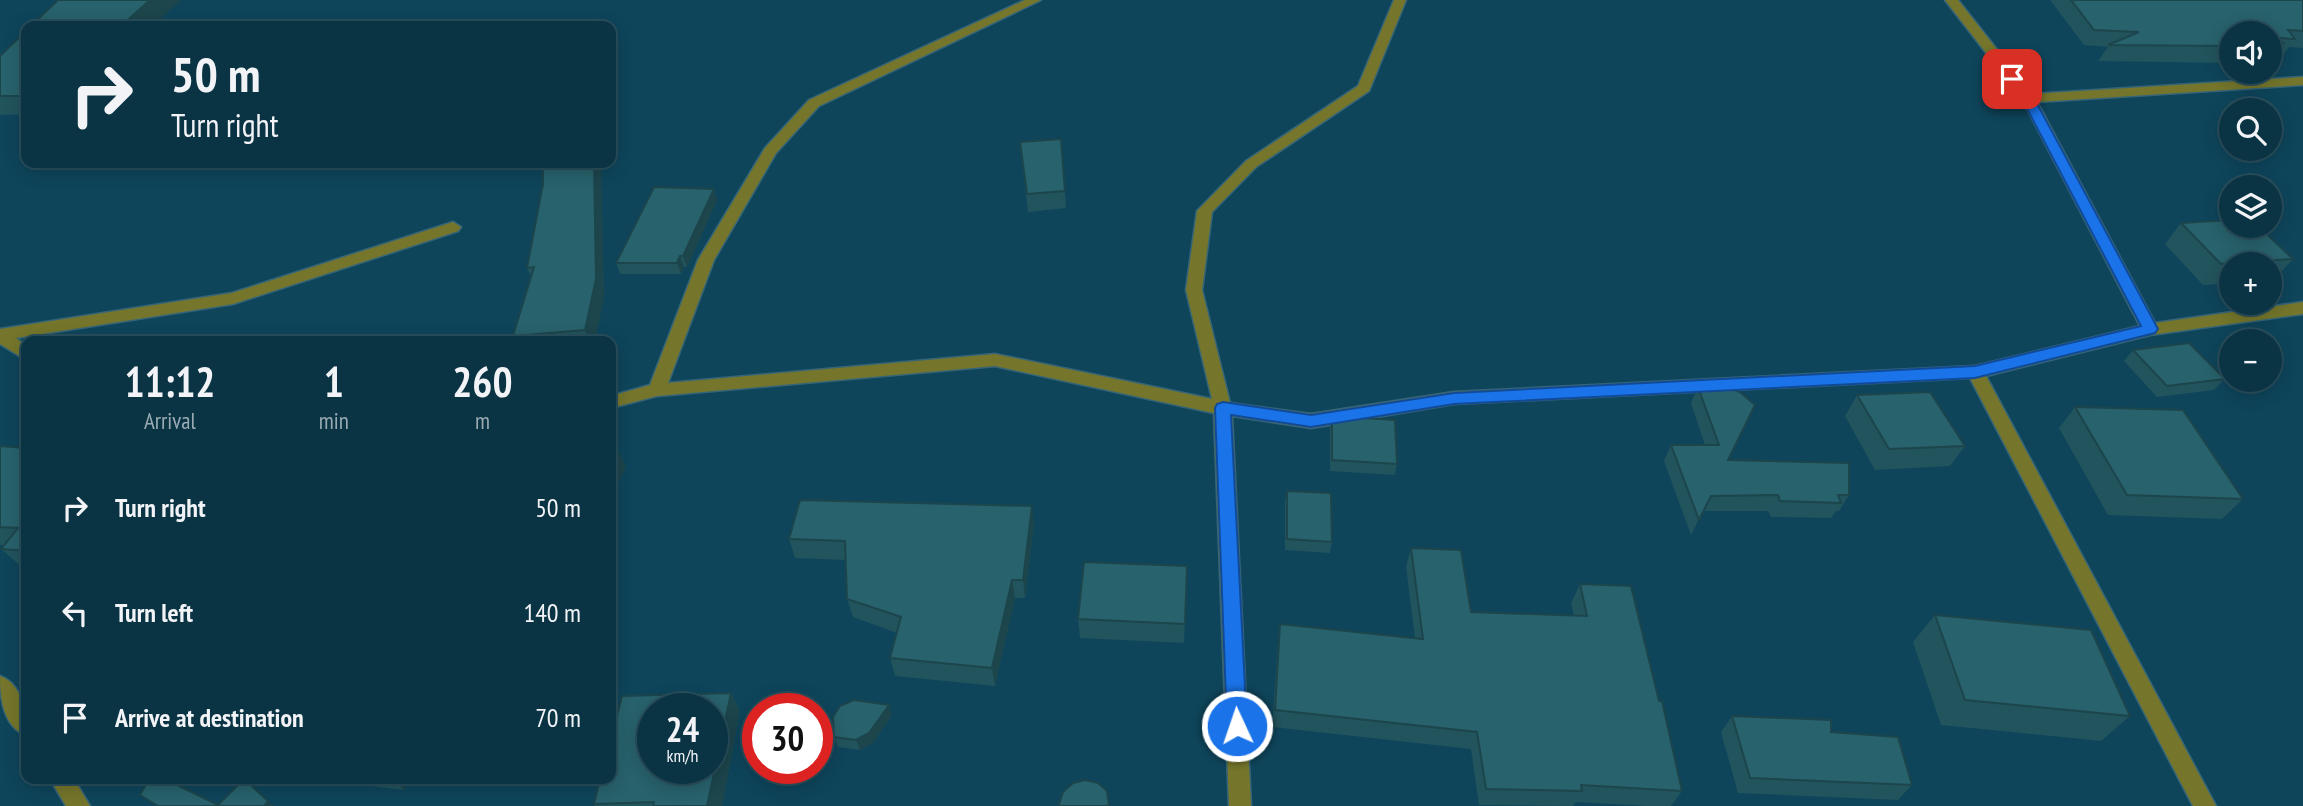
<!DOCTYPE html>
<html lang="en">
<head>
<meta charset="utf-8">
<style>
	:root { --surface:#0a3444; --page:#183f4f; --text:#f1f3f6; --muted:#99aab2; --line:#2a4f5d }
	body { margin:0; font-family:"PT Sans Narrow",sans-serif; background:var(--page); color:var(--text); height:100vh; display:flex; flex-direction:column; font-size:26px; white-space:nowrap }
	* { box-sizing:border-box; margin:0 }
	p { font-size:23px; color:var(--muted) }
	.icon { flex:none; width:38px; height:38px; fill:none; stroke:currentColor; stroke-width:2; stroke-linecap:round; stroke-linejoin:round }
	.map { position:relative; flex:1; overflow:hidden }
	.side { position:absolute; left:21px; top:336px; width:595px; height:448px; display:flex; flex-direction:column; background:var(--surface); border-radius:14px; box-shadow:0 4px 18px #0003,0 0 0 2px var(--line) }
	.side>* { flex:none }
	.guide { position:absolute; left:21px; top:21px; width:595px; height:147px; border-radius:14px; box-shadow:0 4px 18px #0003,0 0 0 2px var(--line); background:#0a3444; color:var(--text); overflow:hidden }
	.buttons { position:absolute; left:2219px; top:21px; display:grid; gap:14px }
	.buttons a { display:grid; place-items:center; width:63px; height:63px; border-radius:50%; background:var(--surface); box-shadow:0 4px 18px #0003,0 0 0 2px var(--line); font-size:35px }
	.speed { position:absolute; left:637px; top:693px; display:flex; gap:14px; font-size:35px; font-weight:700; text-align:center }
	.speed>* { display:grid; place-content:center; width:91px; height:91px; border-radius:50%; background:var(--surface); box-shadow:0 4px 18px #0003,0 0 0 2px var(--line); line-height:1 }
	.speed small { font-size:18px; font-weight:400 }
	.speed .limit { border:10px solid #d22; background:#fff; color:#111 }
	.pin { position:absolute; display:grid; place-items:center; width:60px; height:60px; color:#fff; margin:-30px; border-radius:14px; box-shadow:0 4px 10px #0006 }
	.me { position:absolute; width:77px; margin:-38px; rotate:357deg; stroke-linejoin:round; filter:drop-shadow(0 0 5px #0008) }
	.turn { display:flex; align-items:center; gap:24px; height:147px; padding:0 35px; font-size:32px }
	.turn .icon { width:91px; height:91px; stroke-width:2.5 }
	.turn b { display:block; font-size:49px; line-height:60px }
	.eta { display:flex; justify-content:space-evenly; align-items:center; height:119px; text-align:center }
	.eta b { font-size:42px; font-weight:700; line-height:49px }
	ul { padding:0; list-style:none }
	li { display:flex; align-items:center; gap:21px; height:105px; padding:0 35px }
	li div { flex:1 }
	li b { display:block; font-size:26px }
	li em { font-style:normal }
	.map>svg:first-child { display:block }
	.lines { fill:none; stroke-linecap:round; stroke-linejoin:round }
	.minor-casing { stroke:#366578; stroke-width:3 }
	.minor { fill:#75762b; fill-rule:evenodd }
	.wall { fill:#22545d }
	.shaded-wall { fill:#1c454c }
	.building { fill:#28626c; stroke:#1c454c; stroke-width:2; fill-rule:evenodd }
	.route { fill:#1a73e8; stroke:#114b97; stroke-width:2 }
</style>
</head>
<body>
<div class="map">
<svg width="2303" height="806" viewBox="0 0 2303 806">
	<rect width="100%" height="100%" fill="#0e455b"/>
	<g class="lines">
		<defs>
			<path id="minor" d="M1025,0H1041L819,106L776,153L714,260L668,383L995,354L1212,399L1186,290L1197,211L1246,161L1358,86L1394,0H1406L1369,91L1256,167L1212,212L1202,290L1230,403L1311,414L1454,392L1975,366L2140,326L2022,99L1945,0H1958L2032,94L2303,77V85L2037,102L2155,323L2303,302V314L2150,335L1986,376L2216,806H2193L1970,378L1454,404L1311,428L1232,416L1251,806H1229L1214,413L995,366L657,396L611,408V396L650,385L698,260L765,148L809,100Z
				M453,222L461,227L458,231L233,304L16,338L26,346V360L0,344V329L232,293Z
				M0,676C23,684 26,714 26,735C3,727 0,697 0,676Z
				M50,779H74L90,806H66Z"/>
		</defs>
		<use href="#minor" class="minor-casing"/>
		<use href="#minor" class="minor"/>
	</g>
	<path class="wall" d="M2050,0H2303V48L2289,47L2283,55L2275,54L2271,59H2270V33H2231V63L2098,61L2108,47L2084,45Z
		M26,31V114L0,115V56Z
		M1061,139L1066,208L1028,212L1020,142Z
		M601,165L604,298L595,341H516L513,336L531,276L527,268Z
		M717,200L687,267H684L681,274H620L616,263Z
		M2181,223L2293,259L2274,280H2270V264H2231V283L2203,285L2165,244Z
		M2133,350L2225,379L2214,390L2157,397L2124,361Z
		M1698,387L1728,460L1849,495L1839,511H1836L1831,518L1771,517L1768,511H1703L1691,535L1664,461L1671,445H1705L1691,403Z
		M1857,395L1965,446L1950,466L1875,470L1845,416Z
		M2075,407L2243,499L2222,519L2108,515L2059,428Z
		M1332,416L1397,464L1395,475L1330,471V428Z
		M0,446L26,448V569H24L1,549L4,545H0Z
		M1287,491L1332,542L1330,553L1285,550V501Z
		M1034,525L1025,598H1015L995,686L895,676L890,658L897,633L853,617L847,599L846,560L795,558L789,539Z
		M1411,548L1471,612L1574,616L1571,603L1580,584L1659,701L1682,791L1671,806H1647L1576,802L1573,806L1479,805L1471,749L1272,727L1278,642L1280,624L1415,638L1406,567Z
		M1187,566L1184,643L1080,638L1078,619Z
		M1935,615L2130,716L2101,741L1941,725L1913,642Z
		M731,693L740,711L722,806H595L594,804Z
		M892,715L873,743L860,750L838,747L834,737Z
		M1732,716L1912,785L1898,800L1738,793L1721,732Z
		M310,779H410L404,790Z"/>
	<path class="shaded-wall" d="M150,0H181L153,26H121Z
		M594,163H601V165L604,298L595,341H590L585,330Z
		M714,189L717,200L687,267L683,256Z
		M680,256L684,267L681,274L677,263Z
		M616,446L626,467L611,498V456Z
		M1032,506L1034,525L1025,598L1023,580Z
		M1012,580L1015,598L995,686L992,668Z
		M731,693L740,711L722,806H707Z
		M889,705L892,715L873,743L860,750L856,740Z
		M244,779L274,806H264Z
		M393,779H410L404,790Z"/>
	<path class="building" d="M58,0H150L121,26H31Z
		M2071,0H2303V31L2288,30L2295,39L2279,38L2283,43L2270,42V33H2231V46L2108,45L2139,32L2094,30Z
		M26,31V96H0V56Z
		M1061,139L1065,191L1027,194L1020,142Z
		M543,163H594L596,279L585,330L513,336L534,267L527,268L543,184Z
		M654,187L714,189L683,256H680L677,263H616Z
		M2231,220V226H2258L2293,259L2221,264L2181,223Z
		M2189,343L2225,379L2167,386L2133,350Z
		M1698,387H1727L1740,392L1755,405L1728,460L1849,463V495H1838L1841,503L1780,501L1778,495L1711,496L1699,520L1671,445H1719Z
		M1930,392L1965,446L1889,449L1857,395Z
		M2075,407L2183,410L2243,499L2127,495Z
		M1332,416L1395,420L1397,464L1332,460Z
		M0,446L26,448V551L1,549L18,528L0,527Z
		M611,446H616L611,456Z
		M1287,491L1331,493L1332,542L1287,539Z
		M800,500L1032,506L1023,580H1012L992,668L890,658L901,617L847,599L845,541L789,539Z
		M1411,548L1461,550L1471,612L1587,616L1580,584L1631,586L1659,701H1662L1682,791L1581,785L1582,791L1486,789L1477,732L1275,710L1280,624L1423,639Z
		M1084,562L1187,566L1185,624L1078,619Z
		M1935,615L2091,630L2130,716L1965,700Z
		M731,693L707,806H653L654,802L594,804L600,779H611V739L622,696ZM653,709H712V768H653Z
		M854,700L889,705L869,733L856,740L834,737L833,717L840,706Z
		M1732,716L1831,720V732L1898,737L1912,785L1750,778Z
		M149,779H165L218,805L244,779L268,801L264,806H158L140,795Z
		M1085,780L1098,783L1107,791L1109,806H1060L1059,804L1063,792L1073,783Z"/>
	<path class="route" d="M2012,75L2017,76L2034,98L2158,329L2155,333L1975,378L1454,404L1311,427L1231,415L1247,726L1244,733L1237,735L1230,733L1227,726L1215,408L1217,404L1223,402L1311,415L1454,393L1975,366L2141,326L2022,99L2006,79Z"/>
</svg>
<div class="buttons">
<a><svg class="icon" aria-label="sound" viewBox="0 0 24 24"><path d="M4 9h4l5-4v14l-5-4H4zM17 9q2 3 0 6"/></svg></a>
<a><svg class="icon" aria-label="search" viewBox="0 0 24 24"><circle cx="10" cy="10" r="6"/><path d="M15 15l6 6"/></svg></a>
<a><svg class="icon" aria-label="layers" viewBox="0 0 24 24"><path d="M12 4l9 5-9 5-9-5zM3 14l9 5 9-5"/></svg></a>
<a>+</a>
<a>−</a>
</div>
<div class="speed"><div>24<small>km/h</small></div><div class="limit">30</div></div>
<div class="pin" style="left:2012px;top:79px;background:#d93025"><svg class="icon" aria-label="arrive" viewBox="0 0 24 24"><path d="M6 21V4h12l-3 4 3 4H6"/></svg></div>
<svg class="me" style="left:1237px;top:726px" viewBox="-20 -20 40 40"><circle r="17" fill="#1a73e8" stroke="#fff" stroke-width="3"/><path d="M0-11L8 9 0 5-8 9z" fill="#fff"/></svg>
<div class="guide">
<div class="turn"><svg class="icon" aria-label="right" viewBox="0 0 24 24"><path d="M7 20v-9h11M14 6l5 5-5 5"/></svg><div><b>50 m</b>Turn right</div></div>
</div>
<section class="side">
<div class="eta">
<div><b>11:12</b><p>Arrival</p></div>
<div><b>1</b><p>min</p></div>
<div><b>260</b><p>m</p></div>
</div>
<ul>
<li><svg class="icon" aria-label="right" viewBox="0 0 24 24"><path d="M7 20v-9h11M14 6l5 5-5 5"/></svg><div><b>Turn right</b></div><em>50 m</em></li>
<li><svg class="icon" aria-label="left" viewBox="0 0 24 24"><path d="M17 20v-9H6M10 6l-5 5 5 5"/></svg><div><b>Turn left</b></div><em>140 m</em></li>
<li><svg class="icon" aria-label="arrive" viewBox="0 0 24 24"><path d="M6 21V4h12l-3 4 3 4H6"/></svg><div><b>Arrive at destination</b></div><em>70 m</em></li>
</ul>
</section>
</div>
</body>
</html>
